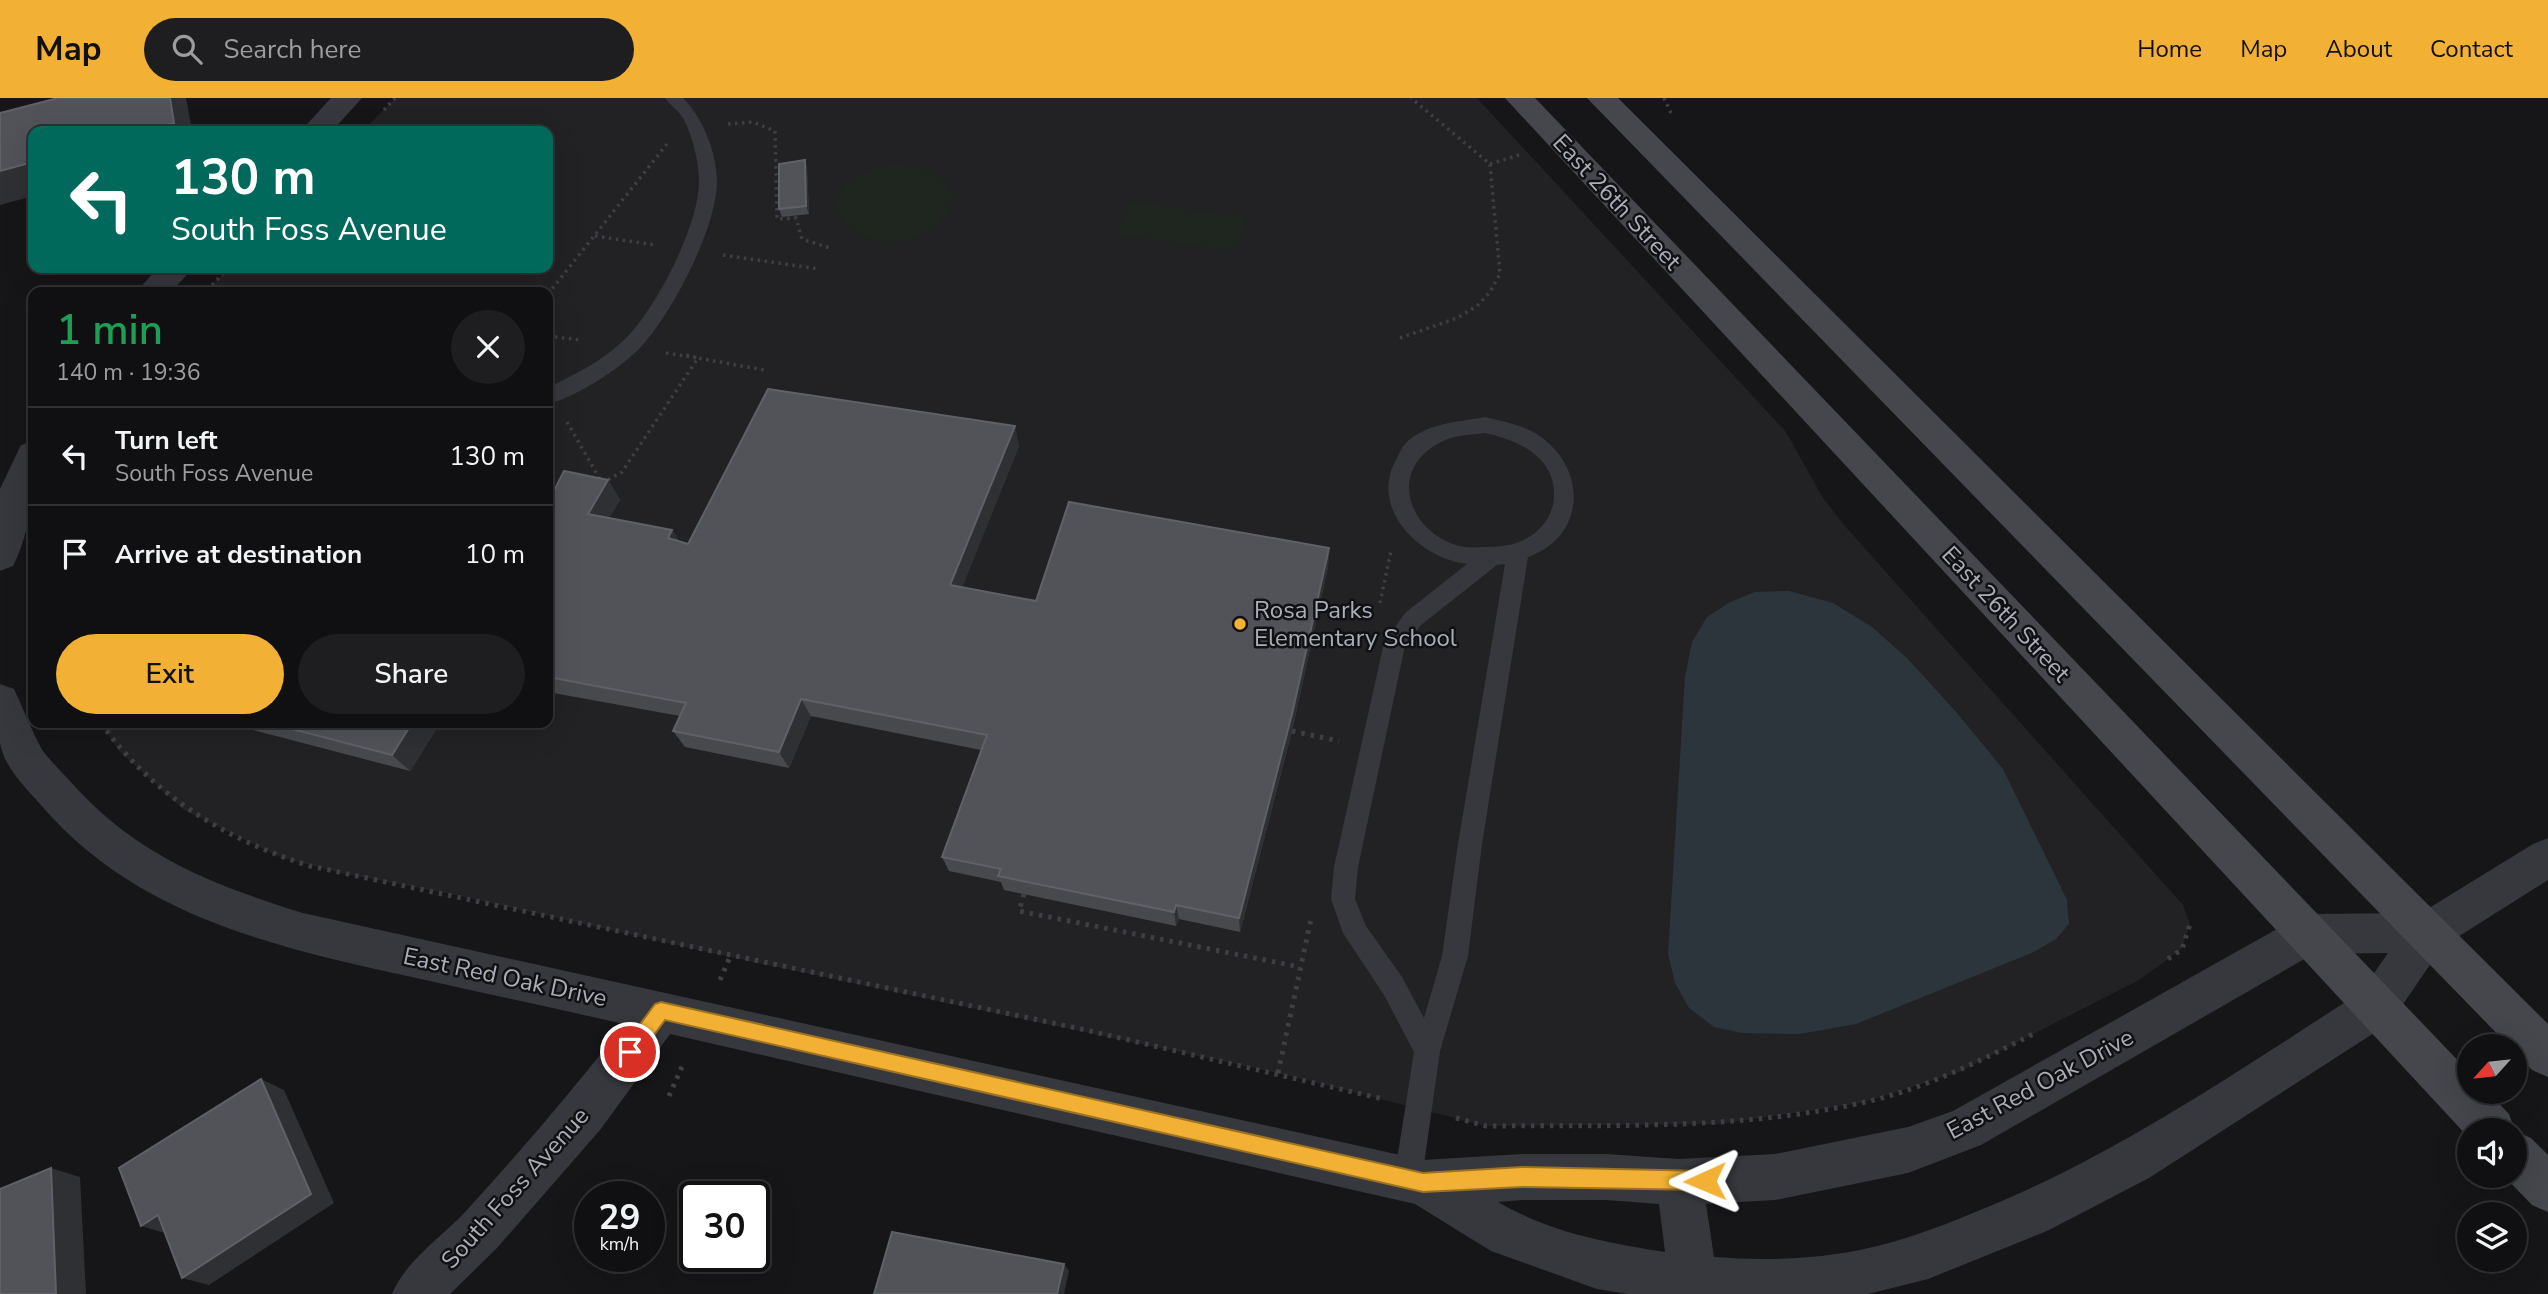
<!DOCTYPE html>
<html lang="en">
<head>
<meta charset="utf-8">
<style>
	:root { --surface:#101012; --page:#1e1e20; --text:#f1f3f6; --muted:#9c9d9f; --line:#303032; --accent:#f2b134 }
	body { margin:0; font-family:"Nunito Sans",sans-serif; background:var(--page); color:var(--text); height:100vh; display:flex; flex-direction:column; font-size:26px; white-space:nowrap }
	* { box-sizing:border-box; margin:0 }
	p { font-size:23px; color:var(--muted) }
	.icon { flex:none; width:38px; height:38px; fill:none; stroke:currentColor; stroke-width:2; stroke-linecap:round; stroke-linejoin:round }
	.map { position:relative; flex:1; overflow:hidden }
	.drawer { position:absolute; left:28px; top:189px; width:525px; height:441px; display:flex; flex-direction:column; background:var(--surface); border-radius:14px; box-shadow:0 7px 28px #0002,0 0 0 2px var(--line) }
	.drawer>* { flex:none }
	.hud { position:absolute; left:28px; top:28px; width:525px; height:147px; border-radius:14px; box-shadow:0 7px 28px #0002,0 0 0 2px var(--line); background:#00695c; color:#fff; overflow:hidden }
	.needle { width:46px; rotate:243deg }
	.controls { position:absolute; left:2457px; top:936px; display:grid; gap:14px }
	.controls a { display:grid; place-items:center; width:70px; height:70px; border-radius:50%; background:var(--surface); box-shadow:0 7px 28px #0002,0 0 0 2px var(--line); font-size:35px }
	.speed { position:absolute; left:574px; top:1083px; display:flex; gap:14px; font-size:35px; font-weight:700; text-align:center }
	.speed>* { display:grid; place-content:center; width:91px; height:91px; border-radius:50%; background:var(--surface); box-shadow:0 7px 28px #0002,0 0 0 2px var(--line); line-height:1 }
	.speed small { font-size:18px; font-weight:400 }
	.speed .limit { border:4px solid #111; border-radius:10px; background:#fff; color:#111 }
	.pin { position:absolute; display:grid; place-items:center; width:60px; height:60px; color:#fff; margin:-30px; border:4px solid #fff; border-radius:50%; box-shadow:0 2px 7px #0007 }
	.me { position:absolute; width:77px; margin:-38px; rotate:269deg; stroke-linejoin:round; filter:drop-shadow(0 0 5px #0008) }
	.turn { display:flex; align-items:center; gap:24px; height:147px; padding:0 28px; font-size:32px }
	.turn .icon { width:91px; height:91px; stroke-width:2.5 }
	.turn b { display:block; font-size:49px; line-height:60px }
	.round { display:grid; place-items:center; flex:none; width:74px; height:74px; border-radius:37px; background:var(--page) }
	.headline { display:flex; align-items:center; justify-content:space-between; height:119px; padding:0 28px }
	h1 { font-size:42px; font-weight:600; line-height:52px; color:#1e9e55 }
	.button { display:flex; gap:14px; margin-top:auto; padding:14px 28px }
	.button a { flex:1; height:80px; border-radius:42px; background:var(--accent); color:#111; font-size:28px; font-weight:600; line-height:80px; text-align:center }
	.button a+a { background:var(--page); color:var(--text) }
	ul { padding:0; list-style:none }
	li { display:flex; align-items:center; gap:21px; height:98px; padding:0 28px; border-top:2px solid var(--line) }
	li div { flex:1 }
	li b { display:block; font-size:26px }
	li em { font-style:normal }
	header { display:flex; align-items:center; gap:42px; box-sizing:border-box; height:98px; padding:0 35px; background:var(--accent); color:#111 }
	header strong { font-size:33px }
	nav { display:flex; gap:38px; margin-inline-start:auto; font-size:24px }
	.search { width:490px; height:63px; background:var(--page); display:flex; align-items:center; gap:18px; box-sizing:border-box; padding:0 24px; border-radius:38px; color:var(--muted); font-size:26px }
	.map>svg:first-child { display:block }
	.built { fill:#222225 }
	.green { fill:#1e261f }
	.water { fill:#2c353c }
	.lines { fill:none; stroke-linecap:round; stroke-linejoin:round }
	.path-far1 { stroke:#3d3f44; stroke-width:3.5; stroke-dasharray:2.5 4.5; stroke-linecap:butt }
	.path { stroke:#3d3f44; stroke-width:5; stroke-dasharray:3.5 6; stroke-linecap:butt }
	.service { fill:#37383d; fill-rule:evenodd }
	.minor { fill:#37383d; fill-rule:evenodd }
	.secondary { fill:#45474d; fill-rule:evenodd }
	.wall { fill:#47494d }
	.shaded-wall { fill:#2f3033 }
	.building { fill:#525359; stroke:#5f6168; stroke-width:2 }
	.route { fill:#f2b134; stroke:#9d7322; stroke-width:2 }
	.poi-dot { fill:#f2b134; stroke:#111113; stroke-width:2.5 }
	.labels { text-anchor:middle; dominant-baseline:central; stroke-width:5; stroke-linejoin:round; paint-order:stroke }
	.street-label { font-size:24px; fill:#a8adb8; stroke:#111113 }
	.poi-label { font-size:24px; fill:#a8adb8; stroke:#111113; text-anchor:start }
</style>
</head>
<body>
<header>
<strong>Map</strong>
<div class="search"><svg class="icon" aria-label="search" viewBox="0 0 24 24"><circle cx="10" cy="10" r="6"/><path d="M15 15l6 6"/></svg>Search here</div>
<nav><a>Home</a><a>Map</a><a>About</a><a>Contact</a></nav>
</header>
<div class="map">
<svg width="2548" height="1196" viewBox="0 0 2548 1196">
	<rect width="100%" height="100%" fill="#161618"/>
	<path class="built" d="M395,0H1477L1786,334L1823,400L1844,427L2183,807L2190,826L2182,851L2139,882L1959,974L1862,1005L1719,1026L1486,1028L1278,975L730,859L446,795L340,775L280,759L184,712L119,653L101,625H548V194H205L229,170H548V33H363Z"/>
	<path class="green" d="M894,66C922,67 975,84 942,121C883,187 766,94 894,66Z
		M1130,103L1247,119L1237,153L1117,137Z"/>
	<path class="water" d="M1789,493L1833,505L1872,529L1907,560L1957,615L2003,671L2067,802L2069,826L2056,841L2034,854L1856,926L1799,936L1741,935L1714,929L1689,910L1675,885L1668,856L1685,579L1692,544L1707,519L1730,504L1755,494Z"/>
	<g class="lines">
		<path class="path-far1" d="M1664,0L1671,15
			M384,12L395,0
			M728,26L753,24L775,33L777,121L796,120L802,141L830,150
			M1490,66L1522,56
			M595,138L655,147
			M723,157L819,171
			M212,187L229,170
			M548,196L667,46
			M548,238L581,242
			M1400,240L1457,220L1477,208L1490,194L1500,176L1490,66L1411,0
			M666,255L698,260L686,257
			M567,324L601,383
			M602,385L622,374L698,260L764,272
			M1380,505L1391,453"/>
		<path class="path" d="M101,625C152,697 226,742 310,768L1081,931L1383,1001
			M1292,633L1339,643
			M1024,796L1019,813L1300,869
			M2168,861L2182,851L2190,826
			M720,882L730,859
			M1278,975L1311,821
			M669,998L684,964
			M1456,1020L1486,1028C1611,1027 1738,1032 1861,1005C1922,992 1978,964 2033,936"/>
		<path class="service" d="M665,0H683C703,20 716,53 717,82C718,128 671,218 639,251C618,272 576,299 548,306V290C575,276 603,263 625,241C656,211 700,126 699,82C699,64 692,36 683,20C678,12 670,7 665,0Z
			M1485,319C1504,324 1525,327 1541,339C1588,373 1585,439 1528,459L1482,746L1468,858L1440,953L1422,1081L1418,1091L1408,1095L1398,1091L1394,1081L1414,954L1384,897L1343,835L1331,801L1334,769L1384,545L1405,515L1467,466C1418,460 1368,409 1397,360C1399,356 1401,350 1405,346C1425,325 1458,324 1485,319ZM1485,335C1517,342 1555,358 1554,397C1554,408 1550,418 1543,427C1527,445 1509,449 1486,449C1479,449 1471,450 1464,449C1409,438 1384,371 1443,343C1455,337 1472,337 1485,335ZM1505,466L1458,746L1442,858L1424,920L1402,879L1366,828L1355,801L1358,769L1405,548L1421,527L1497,467Z"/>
		<path class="minor" d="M331,0H362L332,33H301Z
			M158,170H193L171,194H136Z
			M33,343C35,384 32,431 13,468L0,473V391L21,347Z
			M0,586L14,591C23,610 31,631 41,650C48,661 60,672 69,682C135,757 210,786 303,815L1423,1062L1522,1056H1606L1679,1061L1775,1056L1908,1029L1953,1013L2293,822L2308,816L2421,815L2533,746L2548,740V782L2442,849L2391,924L2149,1080L2047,1133L1928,1181L1868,1196H1628L1597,1191L1491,1153L1415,1106L670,936L600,1032L497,1150L450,1196H392C406,1162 441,1140 466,1113C521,1053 574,991 624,926C553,910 483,895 412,879C275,849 135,818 40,706C25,689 4,669 0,645C0,627 0,605 0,586ZM2388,855L2361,894C2236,974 2112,1060 1973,1115C1930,1133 1882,1150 1836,1156C1795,1162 1754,1162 1714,1159L1706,1106L1775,1102L1908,1075L1981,1047L2313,856ZM1522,1102H1606L1659,1106L1665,1154C1607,1145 1549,1134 1498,1104Z"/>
		<path class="secondary" d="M1505,0H1535L2469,974V994H2488L2509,1016L2515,1033L2531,1040L2548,1057V1114L2532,1107L2504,1078H2515V1032H2469V1040Z
			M1587,0H1618L2548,926V979L2532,972L2515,954V948H2509Z"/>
	</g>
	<path class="wall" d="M805,62L807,70L809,116L782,119L779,111Z
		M1019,348L962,489L1036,503L1329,450L1328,469L1292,633L1240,834L1179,821L1176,828L1004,792L1001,784L949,773L942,759L981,652L811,618L789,670L685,649L673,633L680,618L548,594V405L608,382L620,402L609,420L672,432L679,443L688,446Z
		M226,625H440L410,673Z"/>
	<path class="shaded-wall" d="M170,0H186L192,33H146Z
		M805,62L807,70L809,116L806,108Z
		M33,64V98L0,107V73Z
		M1015,328L1019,348L956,505L950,487Z
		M608,382L620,402L600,435L588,416Z
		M672,432L684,451L668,440Z
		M1329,450L1328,469L1292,633L1240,834L1239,820Z
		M801,601L811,618L789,670L779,654Z
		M412,625H440L410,673L392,657Z
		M1176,807L1179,821L1176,828L1174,814Z
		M261,981L284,992L334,1105L209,1187L182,1180Z
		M51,1070L80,1079L86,1196H56Z
		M158,1117L168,1136L141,1128Z
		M1064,1166L1069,1173L1064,1196H1057Z"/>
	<path class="building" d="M58,0H170L174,25L146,33H33V64L0,73V15Z
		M805,62L806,108L779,111V66Z
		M768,291L1015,328L950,487L1036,503L1069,404L1329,450L1292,616L1239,820L1176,807L1174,814L998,778L1001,771L942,759L987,637L801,601L779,654L673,633L686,605L548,579V405L564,373L608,382L588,416L672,432L668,440L688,446Z
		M269,625H412L392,657Z
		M261,981L311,1096L182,1180L158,1117L141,1128L119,1070Z
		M51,1070L56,1196H0V1091Z
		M892,1134L1064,1166L1057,1196H874Z"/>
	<path class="route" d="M661,904L1423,1075L1522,1069L1705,1073L1712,1076L1715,1083L1712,1089L1705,1092L1522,1089L1423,1094L665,922L637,960L630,963L624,960L621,954L624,948L655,906Z"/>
	<circle class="poi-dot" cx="1240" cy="526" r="7"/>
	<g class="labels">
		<g class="street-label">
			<text transform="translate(1617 104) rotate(47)">East 26th Street</text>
			<text transform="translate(2006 516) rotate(47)">East 26th Street</text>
			<text transform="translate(505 879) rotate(12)">East Red Oak Drive</text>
			<text transform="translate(2040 986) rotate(-28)">East Red Oak Drive</text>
			<text transform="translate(515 1090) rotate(-48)">South Foss Avenue</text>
		</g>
		<g class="poi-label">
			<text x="1254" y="512">Rosa Parks<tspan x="1254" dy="28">Elementary School</tspan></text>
		</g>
	</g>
</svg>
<div class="controls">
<a><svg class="needle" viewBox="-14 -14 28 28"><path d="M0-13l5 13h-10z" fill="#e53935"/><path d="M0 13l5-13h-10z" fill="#9c9d9f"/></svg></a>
<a><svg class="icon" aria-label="sound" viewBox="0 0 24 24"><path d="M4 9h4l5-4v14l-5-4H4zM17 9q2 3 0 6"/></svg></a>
<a><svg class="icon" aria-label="layers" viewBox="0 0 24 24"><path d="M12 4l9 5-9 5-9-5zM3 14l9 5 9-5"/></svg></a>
</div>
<div class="speed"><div>29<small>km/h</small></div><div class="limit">30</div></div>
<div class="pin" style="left:630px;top:954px;background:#d93025"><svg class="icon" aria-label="arrive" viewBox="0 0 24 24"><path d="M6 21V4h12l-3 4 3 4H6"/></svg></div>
<svg class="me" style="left:1705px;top:1083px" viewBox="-20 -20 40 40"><path d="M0-17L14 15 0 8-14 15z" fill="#f2b134" stroke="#fff" stroke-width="4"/></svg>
<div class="hud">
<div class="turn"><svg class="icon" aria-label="left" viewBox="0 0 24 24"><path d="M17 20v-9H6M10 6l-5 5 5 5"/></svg><div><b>130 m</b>South Foss Avenue</div></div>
</div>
<section class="drawer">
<div class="headline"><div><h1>1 min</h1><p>140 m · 19:36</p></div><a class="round"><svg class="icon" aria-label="close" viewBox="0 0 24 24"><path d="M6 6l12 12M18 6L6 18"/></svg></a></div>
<ul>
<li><svg class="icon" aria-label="left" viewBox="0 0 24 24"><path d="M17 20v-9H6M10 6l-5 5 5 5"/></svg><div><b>Turn left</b><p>South Foss Avenue</p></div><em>130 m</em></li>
<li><svg class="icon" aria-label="arrive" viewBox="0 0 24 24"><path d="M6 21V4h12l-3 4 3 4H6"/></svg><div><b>Arrive at destination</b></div><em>10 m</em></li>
</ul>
<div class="button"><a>Exit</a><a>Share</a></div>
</section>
</div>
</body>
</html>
